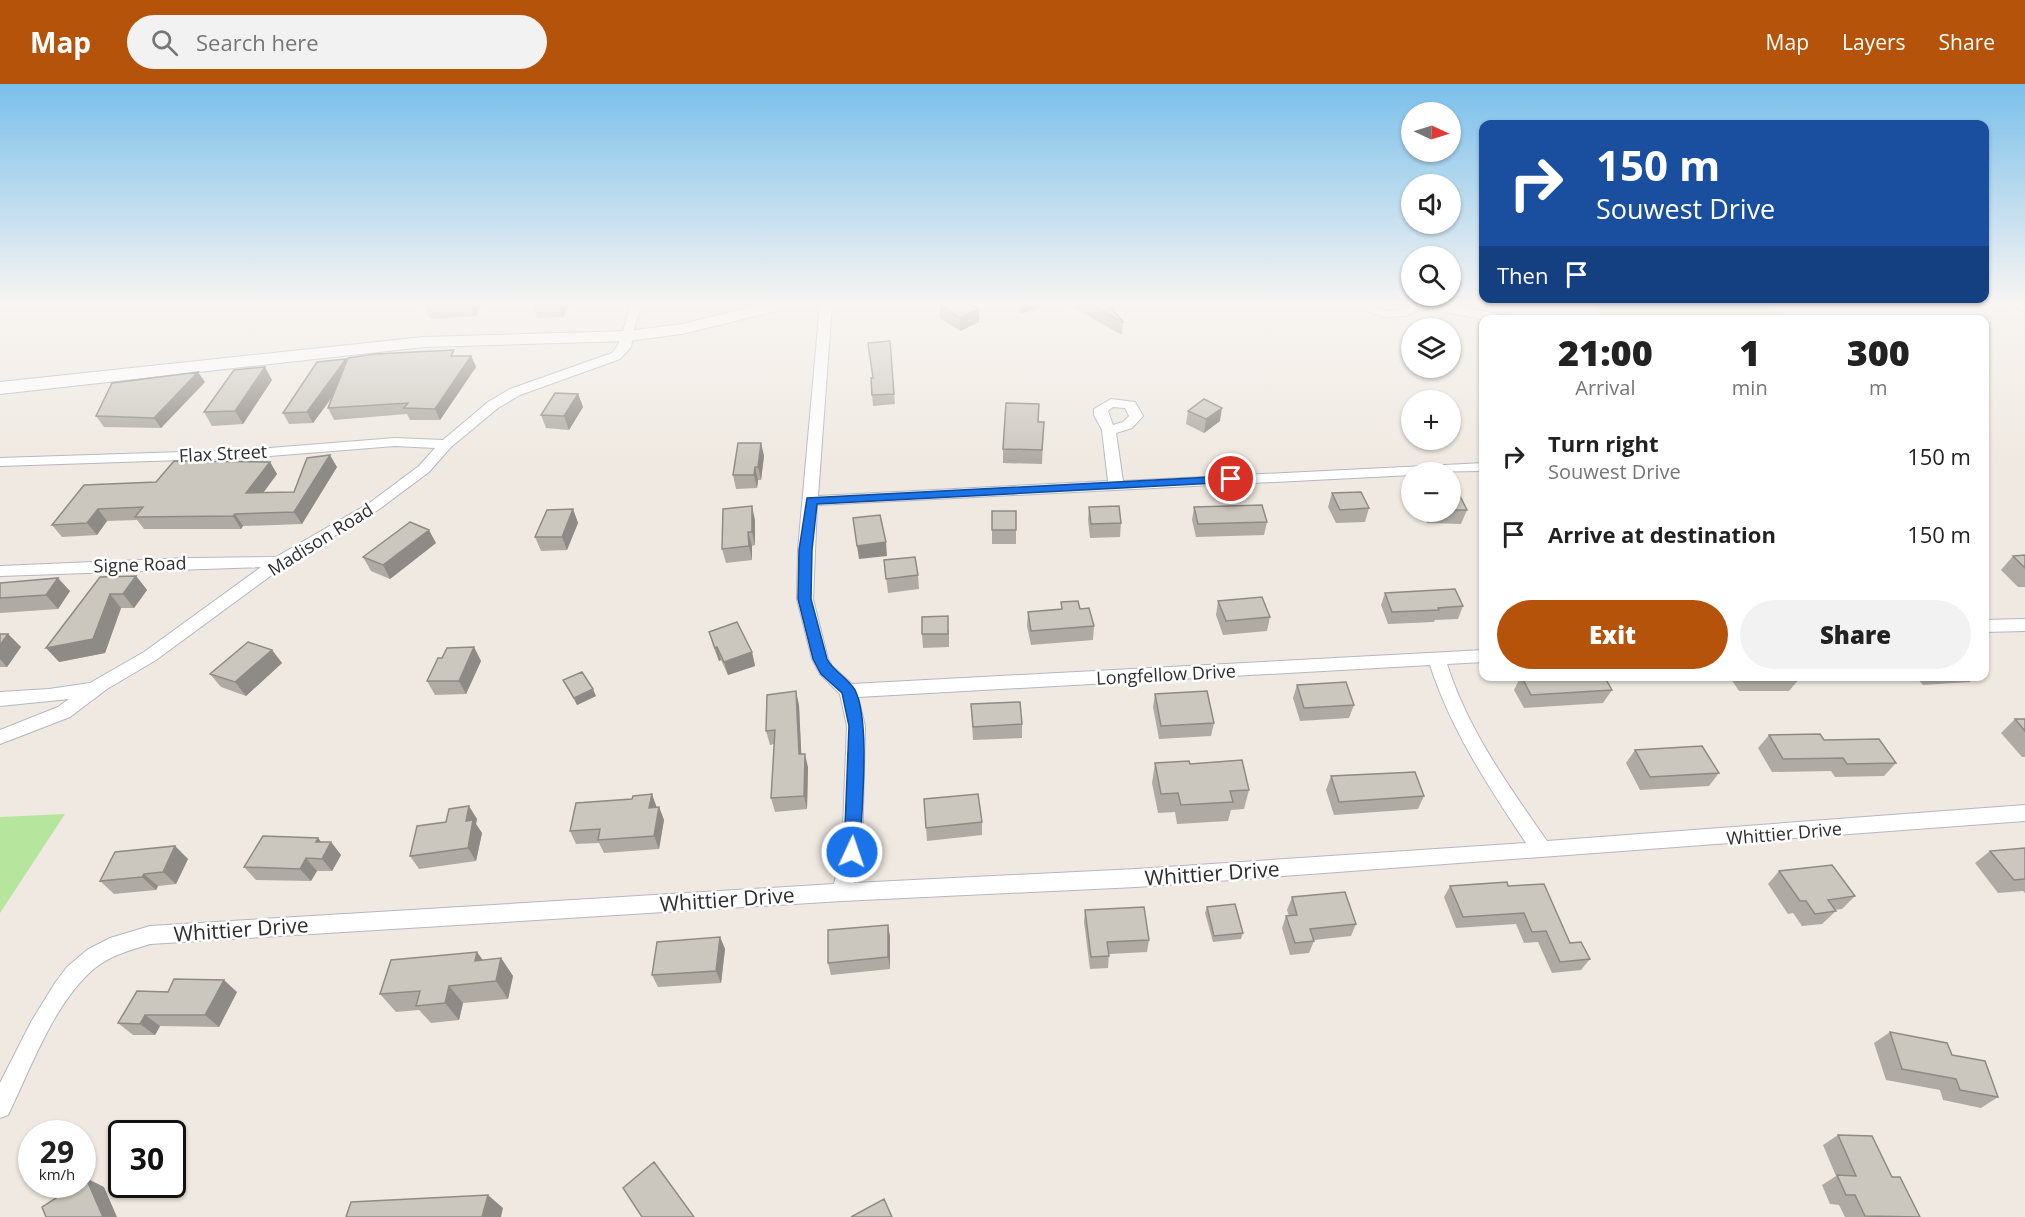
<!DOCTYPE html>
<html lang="en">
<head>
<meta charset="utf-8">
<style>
	:root { --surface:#fff; --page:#f2f2f2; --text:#222; --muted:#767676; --accent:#b45309 }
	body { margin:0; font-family:"Open Sans",sans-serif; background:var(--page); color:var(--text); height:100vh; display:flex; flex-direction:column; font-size:22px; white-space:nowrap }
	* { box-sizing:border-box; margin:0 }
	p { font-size:20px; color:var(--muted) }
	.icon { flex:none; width:33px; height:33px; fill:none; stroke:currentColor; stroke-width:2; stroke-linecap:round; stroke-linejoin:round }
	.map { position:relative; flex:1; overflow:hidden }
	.side { position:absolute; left:1479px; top:231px; width:510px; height:366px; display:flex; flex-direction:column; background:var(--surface); border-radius:12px; box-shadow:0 2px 4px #0004 }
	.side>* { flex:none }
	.banner { position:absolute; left:1479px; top:36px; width:510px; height:183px; border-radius:12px; box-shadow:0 2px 4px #0004; background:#1a4fa0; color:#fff; overflow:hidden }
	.needle { width:39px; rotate:94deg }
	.fabs { position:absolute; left:1401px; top:18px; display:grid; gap:12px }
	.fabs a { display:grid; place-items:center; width:60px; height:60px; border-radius:50%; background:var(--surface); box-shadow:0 2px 4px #0004; font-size:30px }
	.speed { position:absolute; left:18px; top:1036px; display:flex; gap:12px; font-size:30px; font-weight:700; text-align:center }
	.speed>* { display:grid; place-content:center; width:78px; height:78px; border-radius:50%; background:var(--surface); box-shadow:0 2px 4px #0004; line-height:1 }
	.speed small { font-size:15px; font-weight:400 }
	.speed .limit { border:3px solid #111; border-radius:9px; background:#fff; color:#111 }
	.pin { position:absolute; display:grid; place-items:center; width:51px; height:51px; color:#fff; margin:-26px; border:3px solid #fff; border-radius:50%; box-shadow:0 2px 6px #0007 }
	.me { position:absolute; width:66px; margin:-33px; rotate:3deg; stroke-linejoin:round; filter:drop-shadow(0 0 4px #0008) }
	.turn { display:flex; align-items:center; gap:21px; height:126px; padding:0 18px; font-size:27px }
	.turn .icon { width:78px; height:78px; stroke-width:2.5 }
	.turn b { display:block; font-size:42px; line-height:51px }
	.then { display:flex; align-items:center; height:57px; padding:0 18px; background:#0003; gap:12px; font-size:22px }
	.eta { display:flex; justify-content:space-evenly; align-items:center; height:102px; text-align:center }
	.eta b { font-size:36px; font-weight:800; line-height:42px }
	.action { display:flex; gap:12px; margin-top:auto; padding:12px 18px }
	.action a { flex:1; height:69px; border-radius:36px; background:var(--accent); color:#fff; font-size:24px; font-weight:800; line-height:69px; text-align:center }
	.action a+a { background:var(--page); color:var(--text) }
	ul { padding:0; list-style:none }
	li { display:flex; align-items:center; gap:18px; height:78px; padding:0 18px }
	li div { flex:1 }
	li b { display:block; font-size:22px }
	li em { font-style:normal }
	header { display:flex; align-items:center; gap:36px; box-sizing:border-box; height:84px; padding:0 30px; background:var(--accent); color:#fff }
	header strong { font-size:28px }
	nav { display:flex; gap:33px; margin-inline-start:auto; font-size:21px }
	.search { width:420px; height:54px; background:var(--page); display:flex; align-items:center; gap:15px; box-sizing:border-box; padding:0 21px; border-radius:33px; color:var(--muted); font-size:22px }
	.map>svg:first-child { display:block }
	.green { fill:#b6e59e }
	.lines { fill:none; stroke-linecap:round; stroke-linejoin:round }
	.minor-casing { stroke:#b4b7c1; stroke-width:2 }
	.secondary-casing { stroke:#b4b7c1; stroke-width:2 }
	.minor { fill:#fff; fill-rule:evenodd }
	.secondary { fill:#fff; fill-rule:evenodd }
	.wall { fill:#afaba4 }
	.shaded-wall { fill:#8e8b86 }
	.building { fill:#cbc7bf; stroke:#8e8b86; stroke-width:1.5 }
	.route { fill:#1a73e8; stroke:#114b97; stroke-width:1.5 }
	.labels { text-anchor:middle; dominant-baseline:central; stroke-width:5; stroke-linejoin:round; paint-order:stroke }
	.street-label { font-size:18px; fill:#2e2e2e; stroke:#fff }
	.near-street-label { font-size:21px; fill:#2e2e2e; stroke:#fff }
</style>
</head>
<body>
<header>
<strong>Map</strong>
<div class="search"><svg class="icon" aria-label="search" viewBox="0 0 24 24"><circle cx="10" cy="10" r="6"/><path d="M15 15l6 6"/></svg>Search here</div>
<nav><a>Map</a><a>Layers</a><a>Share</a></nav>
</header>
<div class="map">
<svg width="2025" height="1133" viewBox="0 0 2025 1133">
	<rect width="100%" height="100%" fill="#efe9e1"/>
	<path class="green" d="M1592,220H1767L1784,235H1603Z
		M65,730L0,829V733Z"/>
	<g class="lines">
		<defs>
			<path id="minor" d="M631,220H643L635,240L631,263L620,275L520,311L498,324L451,363L429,388L378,426L284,482L156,576L107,605L70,633L0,660V646L58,623L69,615L0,622V608L49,605L90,599L144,568L261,483L0,492V482L188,474L276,473L368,420L419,382L435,364L395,362L243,374L0,382V374L243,366L395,354L443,356L488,318L510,305L612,269C623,258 625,236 631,220Z
				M820,220H832L818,412L1108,397L1102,346L1094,331V325L1111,315L1135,318L1143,332L1132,344L1116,349L1123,397L1484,379V387L1412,388V391L817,421L813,515L828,575L832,582L852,600L1484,566V578L1447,580C1468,646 1508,701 1547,757L2025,721V737L1136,803L842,817L150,860C131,866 111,871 95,884C54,918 31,984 8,1031L0,1034V999L31,938L55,899L67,883L87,866L110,854L150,842L834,800L842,768L847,642L840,610L820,590L812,575L797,515L798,466ZM1113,323L1125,324L1129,332L1123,338L1113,341L1108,327ZM1430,581C1451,646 1488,702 1526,759L1136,785L854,799L862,768L865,642L858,613Z
				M1361,220C1373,219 1380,227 1392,227C1402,227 1409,220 1418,220C1449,219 1480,227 1510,232L1516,236H1487L1423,224L1405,232L1385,233L1367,227Z
				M2012,220H2025V228Z
				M2025,535V547L1984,548V536Z"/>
			<path id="secondary" d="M763,220H792L789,224L682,250L628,257L424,263L0,310V298L424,253L628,247L682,240Z"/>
		</defs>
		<use href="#minor" class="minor-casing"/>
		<use href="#secondary" class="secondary-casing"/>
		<use href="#minor" class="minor"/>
		<use href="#secondary" class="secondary"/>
	</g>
	<path class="wall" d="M425,220H481L476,232L430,235L424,222Z
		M569,220L563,233L537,234L534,222Z
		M1015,220H1040V225L1021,229Z
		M1067,220H1108L1123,238L1122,251Z
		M940,221L979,238L960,247L940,234Z
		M890,257L895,320L873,322L872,311L873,294Z
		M471,272L476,283L440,336H410L407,330L334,336L328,324L332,313L313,339L289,340L283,329L347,276Z
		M272,296L243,340L212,342L204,328Z
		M205,298L161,344L104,343L96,332Z
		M578,310L583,323L569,346L546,344L541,331Z
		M1188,327L1220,337L1204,349L1186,340Z
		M1038,338H1044L1042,380L1003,379V365Z
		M761,359L764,372L761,396H758L757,404L736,405L733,391Z
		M270,378L277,390L263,409L294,408L337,383L302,440L243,442L241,445H144L137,436L107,437L97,451L62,453L52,441L156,398Z
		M1450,408L1467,426L1461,440L1427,439L1423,428H1450Z
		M1332,409L1369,424L1365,438L1336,439L1328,423Z
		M1089,423L1121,439L1120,453L1090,454L1088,436Z
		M1194,423L1267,438L1264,451L1196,453L1192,436Z
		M573,425L578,439L567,466L541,467L535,453Z
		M992,427H1016V460H992Z
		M755,436V461L752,462V476L726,479L722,465Z
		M436,459L390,495L371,487L363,473Z
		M2025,471V503H2018L2001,486L2013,472Z
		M884,476L918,491L919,505L888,509Z
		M136,492L147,506L134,524H121L105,569L59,578L100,493Z
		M0,499L70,507L58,525L0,529Z
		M1385,509L1463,522L1458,535L1435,536L1434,538L1388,540L1381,521Z
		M1218,517L1270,533L1267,547L1223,551L1216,531Z
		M1061,518L1080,525L1094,542L1093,556L1031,561L1027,542L1028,528L1061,526Z
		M949,546V563L923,564L922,550Z
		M709,548L752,568L755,582L728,591L721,576L719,577L713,562Z
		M0,550H8L21,563L7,583H0Z
		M474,563L481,577L466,610L435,611L427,597L442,574Z
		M272,566L282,579L246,612L221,603L210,590Z
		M1521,592L1612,606L1603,619L1524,624L1514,606Z
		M1729,592H1799L1800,594L1789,607H1739Z
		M1915,592H1975L1970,598L1923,601Z
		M563,596L596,612L577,621Z
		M1297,601L1354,621L1349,634L1300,637L1293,614Z
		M1155,610L1214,639L1211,652L1159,655L1153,623Z
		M971,620L1022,640V654L973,656Z
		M799,621L801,670L808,683L807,725L775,728L771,714L774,660L770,661L766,647Z
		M2015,635H2025V673H2022L2001,649Z
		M1769,651L1824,656L1896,679L1884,692L1835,693L1831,687L1772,688L1758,664Z
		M1635,666L1719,689L1709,702L1640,706L1626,679Z
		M1155,679L1190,680L1249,706L1244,725L1231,726L1228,737L1177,740L1175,728L1158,729L1152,699Z
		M1331,692L1424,712L1418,725L1334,731L1326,706Z
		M924,715L982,738V751L927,757Z
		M659,723L664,736L659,765L604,769L599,759L576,760L570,747Z
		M477,735L476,740L482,749L476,777L419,785L410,772Z
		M318,754L321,758H331L341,771L332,787H317L311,797L256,796L244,783Z
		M175,762L188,775L176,800L158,802L156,806L114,810L100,797Z
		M2025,764V809L2023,807L1998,809L1975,779L1990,767Z
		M1779,787L1855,812L1842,825L1834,826L1836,827L1822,840L1802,842L1793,829L1788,830L1768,800Z
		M1450,802H1508L1590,875L1581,886L1552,889L1538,858L1524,859L1516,840L1456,844L1444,813Z
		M1292,813L1356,840L1351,852L1314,856V857L1309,869L1290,871L1282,844L1286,832H1289L1287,826Z
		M1207,823L1243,849L1241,855L1213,858L1205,829Z
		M1085,826L1149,856L1147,868L1109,870L1108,884L1090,885L1084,838Z
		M888,841L890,853V885L831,891L828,879Z
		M720,853L725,865L721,899L658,903L652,891Z
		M477,868L482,876L501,874L513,892L508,915L463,919L459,936L431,939L419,926L396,928L380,910Z
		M137,907L237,908L219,943L160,942L155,951H133L118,939Z
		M1890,948L1952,971L1998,1013L1981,1024L1943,1016L1940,1006L1886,996L1874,959Z
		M1838,1051L1892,1093L1920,1133H1845L1839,1121L1830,1120L1822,1101L1836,1092L1823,1061Z"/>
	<path class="shaded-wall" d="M471,220H481L476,232Z
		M560,220H569L563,233L559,221Z
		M1022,220H1040V225L1021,229Z
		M979,225V238L960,247V234Z
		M471,272L476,283L440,336L435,325Z
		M346,275L352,286L313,339L307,328Z
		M265,283L272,296L243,340L235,327Z
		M198,288L205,298L161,344L154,334Z
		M578,310L583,323L569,346L564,332Z
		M1222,324L1220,337L1204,349L1206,335Z
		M761,359L764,372L761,396L758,383Z
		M330,371L337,383L302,440L294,428Z
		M270,378L277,390L254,421L246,409Z
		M755,383L758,396L757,404L754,391Z
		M752,422L755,436V461L752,448Z
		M98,425L107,437L97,451L87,439Z
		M573,425L578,439L567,466L562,453Z
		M235,430L243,442L241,445L233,432Z
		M429,446L436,459L390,495L383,481Z
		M748,448L752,462V476L749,462Z
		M886,458L887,472L859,475L857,462Z
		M136,492L147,506L134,524L123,510Z
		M58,494L70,507L58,525L46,511Z
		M110,510L121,524L105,569L59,578L46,564Z
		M8,550L21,563L7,583L0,575V561Z
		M474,563L481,577L466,610L459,597Z
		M717,563L721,576L719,577L715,564Z
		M272,566L282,579L246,612L235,598Z
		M752,568L755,582L728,591L724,578Z
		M593,605L596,612L577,621L574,614Z
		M796,607L799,621L802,683L799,670Z
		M805,670L808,683L807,725L804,712Z
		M652,710L657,724H649Z
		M469,722L477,735L476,740L482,749L476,777L468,764L466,737Z
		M659,723L664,736L659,765L654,752Z
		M318,754L327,765L331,758L341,771L332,787L322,775L316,758Z
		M175,762L188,775L176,800L163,788Z
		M306,774L317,787L311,797L300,785Z
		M144,790L158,802L156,806L142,793Z
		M888,841L890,853V885L888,873Z
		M720,853L725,865L721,899L716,887Z
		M477,868L490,886L475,877Z
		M501,874L513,892L508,915L496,897Z
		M224,896L237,908L219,943L205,931Z
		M449,902L463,919L459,936L445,919Z
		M145,931L160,942L155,951L140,940Z
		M86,1094L104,1103L117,1133H103Z
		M488,1111L503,1124L501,1133H482Z"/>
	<path class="building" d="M425,220H455L424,222Z
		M535,220H560L559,221L534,222Z
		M942,220H970L979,225L960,234L940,221Z
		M1090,220H1108L1123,238H1122Z
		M890,257L894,310L872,311L871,294H873L868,259Z
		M454,266L451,272H471L435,325L404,324L408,319L328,324L348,274L375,270Z
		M346,275L307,328L283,329L317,278Z
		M265,283L235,327L204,328L234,286Z
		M198,288L154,334L96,332L112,299Z
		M555,309L578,310L564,332L541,331Z
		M1204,315L1222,324L1206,335L1188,327Z
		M1006,319L1039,320L1038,338H1044L1042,366L1003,365Z
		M738,359H761L758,383H755L754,391H733Z
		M330,371L294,428L235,430L233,432L135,433L143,423L98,425L87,439L52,441L84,401L156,398L174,377L270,378L246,409L294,408L307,374Z
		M1361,408L1369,424L1340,426L1332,409Z
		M1450,408H1458L1467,426H1450Z
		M1262,421L1267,438L1198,440L1194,423Z
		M752,422V448H748L749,462L722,465L723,425Z
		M1119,422L1121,439L1091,440L1089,423Z
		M573,425L562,453H535L547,426Z
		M992,427H1016V446H992Z
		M880,431L886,458L857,462L853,434Z
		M410,438L429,446L383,481L363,473Z
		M2025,471V484L2013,472Z
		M915,473L918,491L886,495L884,476Z
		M136,492L123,510H110L93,555L46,564L100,493Z
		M58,494L46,511L0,514V499Z
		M1455,505L1463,522L1438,524L1439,526L1392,528L1385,509Z
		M1262,513L1270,533L1226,537L1218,517Z
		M1078,517L1080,525L1089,524L1094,542L1031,547L1028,528L1062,525L1061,518Z
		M948,532V550H922V533Z
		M737,538L752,568L724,578L717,563L715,564L709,548Z
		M0,550H8L0,561Z
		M248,558L272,566L235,598L210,590Z
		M474,563L459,597H427L438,574H442L447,564Z
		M582,588L593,605L574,614L563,596Z
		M1521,592H1604L1612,606L1531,611Z
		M1748,592H1799L1800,594H1749Z
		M1346,598L1354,621L1304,624L1297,601Z
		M796,607L799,670H805L804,712L771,714L775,646L766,647L767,611Z
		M1207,607L1214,639L1161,642L1155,610Z
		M1020,618L1022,640L973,643L971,620Z
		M2015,635H2025V647Z
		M1820,650L1824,656L1879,655L1896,679L1847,680L1843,674L1783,675L1769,651Z
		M1702,662L1719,689L1650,693L1635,666Z
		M1242,676L1249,706L1230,707L1233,718L1181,721L1178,709L1161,710L1155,679L1189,677L1190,680Z
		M1415,688L1424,712L1339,718L1331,692Z
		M652,710L649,724L659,723L654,752L598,756L600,745L570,747L576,719L632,715L633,712Z
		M978,710L982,738L926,744L924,715Z
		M469,722L466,737L473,736L468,764L410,772L417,742L446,738L449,725Z
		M263,752L318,754L316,758H331L322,775L306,774L300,785L244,783Z
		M175,762L163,788L144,790L142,793L100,797L115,768Z
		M2025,764V795L2014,796L1990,767Z
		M1832,781L1855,812L1828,816L1836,827L1815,830L1806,817H1800L1779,787Z
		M1507,798L1508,802L1544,800L1570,859L1581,858L1590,875L1560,878L1546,847L1532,848L1524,829L1463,833L1450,802Z
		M1345,808L1356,840L1310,845L1314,857L1295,859L1286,832L1297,831L1292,813Z
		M1235,820L1243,849L1214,852L1207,823Z
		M1144,823L1149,856L1107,858L1109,872L1091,873L1085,826Z
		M888,841V873L828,879V846Z
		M720,853L716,887L652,891L657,858Z
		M477,868L475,877L501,874L496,897L449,902L445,919L416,922L420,907L380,910L391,876Z
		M174,895L224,896L205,931H145L140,940L118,939L137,907L168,908Z
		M1890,948L1947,959L1952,971L1985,977L1998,1013L1960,1006L1956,995L1902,985Z
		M1838,1051L1872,1052L1892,1093H1900L1920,1133L1865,1132L1855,1111H1846L1837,1091L1856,1092Z
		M654,1078L694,1133H642L623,1104Z
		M86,1094L103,1133H46L42,1123L76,1101H82V1097Z
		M488,1111L482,1133H346L351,1118Z
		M884,1115L892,1133H851Z"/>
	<linearGradient id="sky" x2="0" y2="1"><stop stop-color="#7abfeb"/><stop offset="0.58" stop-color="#f8f5f2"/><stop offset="1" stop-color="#f8f5f2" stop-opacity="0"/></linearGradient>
	<rect width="2025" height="378" fill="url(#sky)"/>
	<path class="route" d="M1231,392L1235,393V398L817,420L812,466L811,515L827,575C833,587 848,594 855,606C871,638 861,729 860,768L858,773L852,775L846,773L844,768L849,642L842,609L821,590L813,575L798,515L799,466L807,414Z"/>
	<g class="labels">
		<g class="street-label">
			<text transform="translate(223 369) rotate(-3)">Flax Street</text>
			<text transform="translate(320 455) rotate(-32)">Madison Road</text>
			<text transform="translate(140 480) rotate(-2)">Signe Road</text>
			<text transform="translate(1166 590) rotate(-3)">Longfellow Drive</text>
			<text transform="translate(1784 749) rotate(-5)">Whittier Drive</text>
		</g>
		<g class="near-street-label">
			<text transform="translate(1212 789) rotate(-4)">Whittier Drive</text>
			<text transform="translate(727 815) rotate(-4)">Whittier Drive</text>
			<text transform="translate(241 845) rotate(-4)">Whittier Drive</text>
		</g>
	</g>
</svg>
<div class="fabs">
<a><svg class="needle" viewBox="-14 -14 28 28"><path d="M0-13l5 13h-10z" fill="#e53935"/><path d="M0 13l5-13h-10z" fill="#767676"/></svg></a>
<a><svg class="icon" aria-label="sound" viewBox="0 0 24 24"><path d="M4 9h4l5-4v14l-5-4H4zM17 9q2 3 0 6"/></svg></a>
<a><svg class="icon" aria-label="search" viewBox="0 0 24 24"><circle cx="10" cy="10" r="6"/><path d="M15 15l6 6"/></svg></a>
<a><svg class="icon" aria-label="layers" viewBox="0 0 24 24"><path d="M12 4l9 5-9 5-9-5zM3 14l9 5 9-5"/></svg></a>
<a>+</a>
<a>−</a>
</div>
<div class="speed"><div>29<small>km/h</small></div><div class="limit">30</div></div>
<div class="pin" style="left:1231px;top:395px;background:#d93025"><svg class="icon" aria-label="arrive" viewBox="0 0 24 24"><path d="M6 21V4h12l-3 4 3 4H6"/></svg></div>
<svg class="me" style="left:852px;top:768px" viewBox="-20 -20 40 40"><circle r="17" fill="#1a73e8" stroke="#fff" stroke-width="3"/><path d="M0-11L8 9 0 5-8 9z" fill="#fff"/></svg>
<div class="banner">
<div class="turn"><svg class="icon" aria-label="right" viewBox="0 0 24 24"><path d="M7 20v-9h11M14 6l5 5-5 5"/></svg><div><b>150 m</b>Souwest Drive</div></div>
<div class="then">Then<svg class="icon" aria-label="arrive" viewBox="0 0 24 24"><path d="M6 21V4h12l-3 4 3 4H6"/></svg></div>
</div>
<section class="side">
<div class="eta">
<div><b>21:00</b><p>Arrival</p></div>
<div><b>1</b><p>min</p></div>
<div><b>300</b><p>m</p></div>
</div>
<ul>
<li><svg class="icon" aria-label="right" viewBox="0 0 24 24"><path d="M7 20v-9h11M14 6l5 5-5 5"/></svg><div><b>Turn right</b><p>Souwest Drive</p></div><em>150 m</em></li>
<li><svg class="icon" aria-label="arrive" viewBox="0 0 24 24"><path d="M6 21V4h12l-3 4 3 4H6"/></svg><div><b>Arrive at destination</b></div><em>150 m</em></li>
</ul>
<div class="action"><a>Exit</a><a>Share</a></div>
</section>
</div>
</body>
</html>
